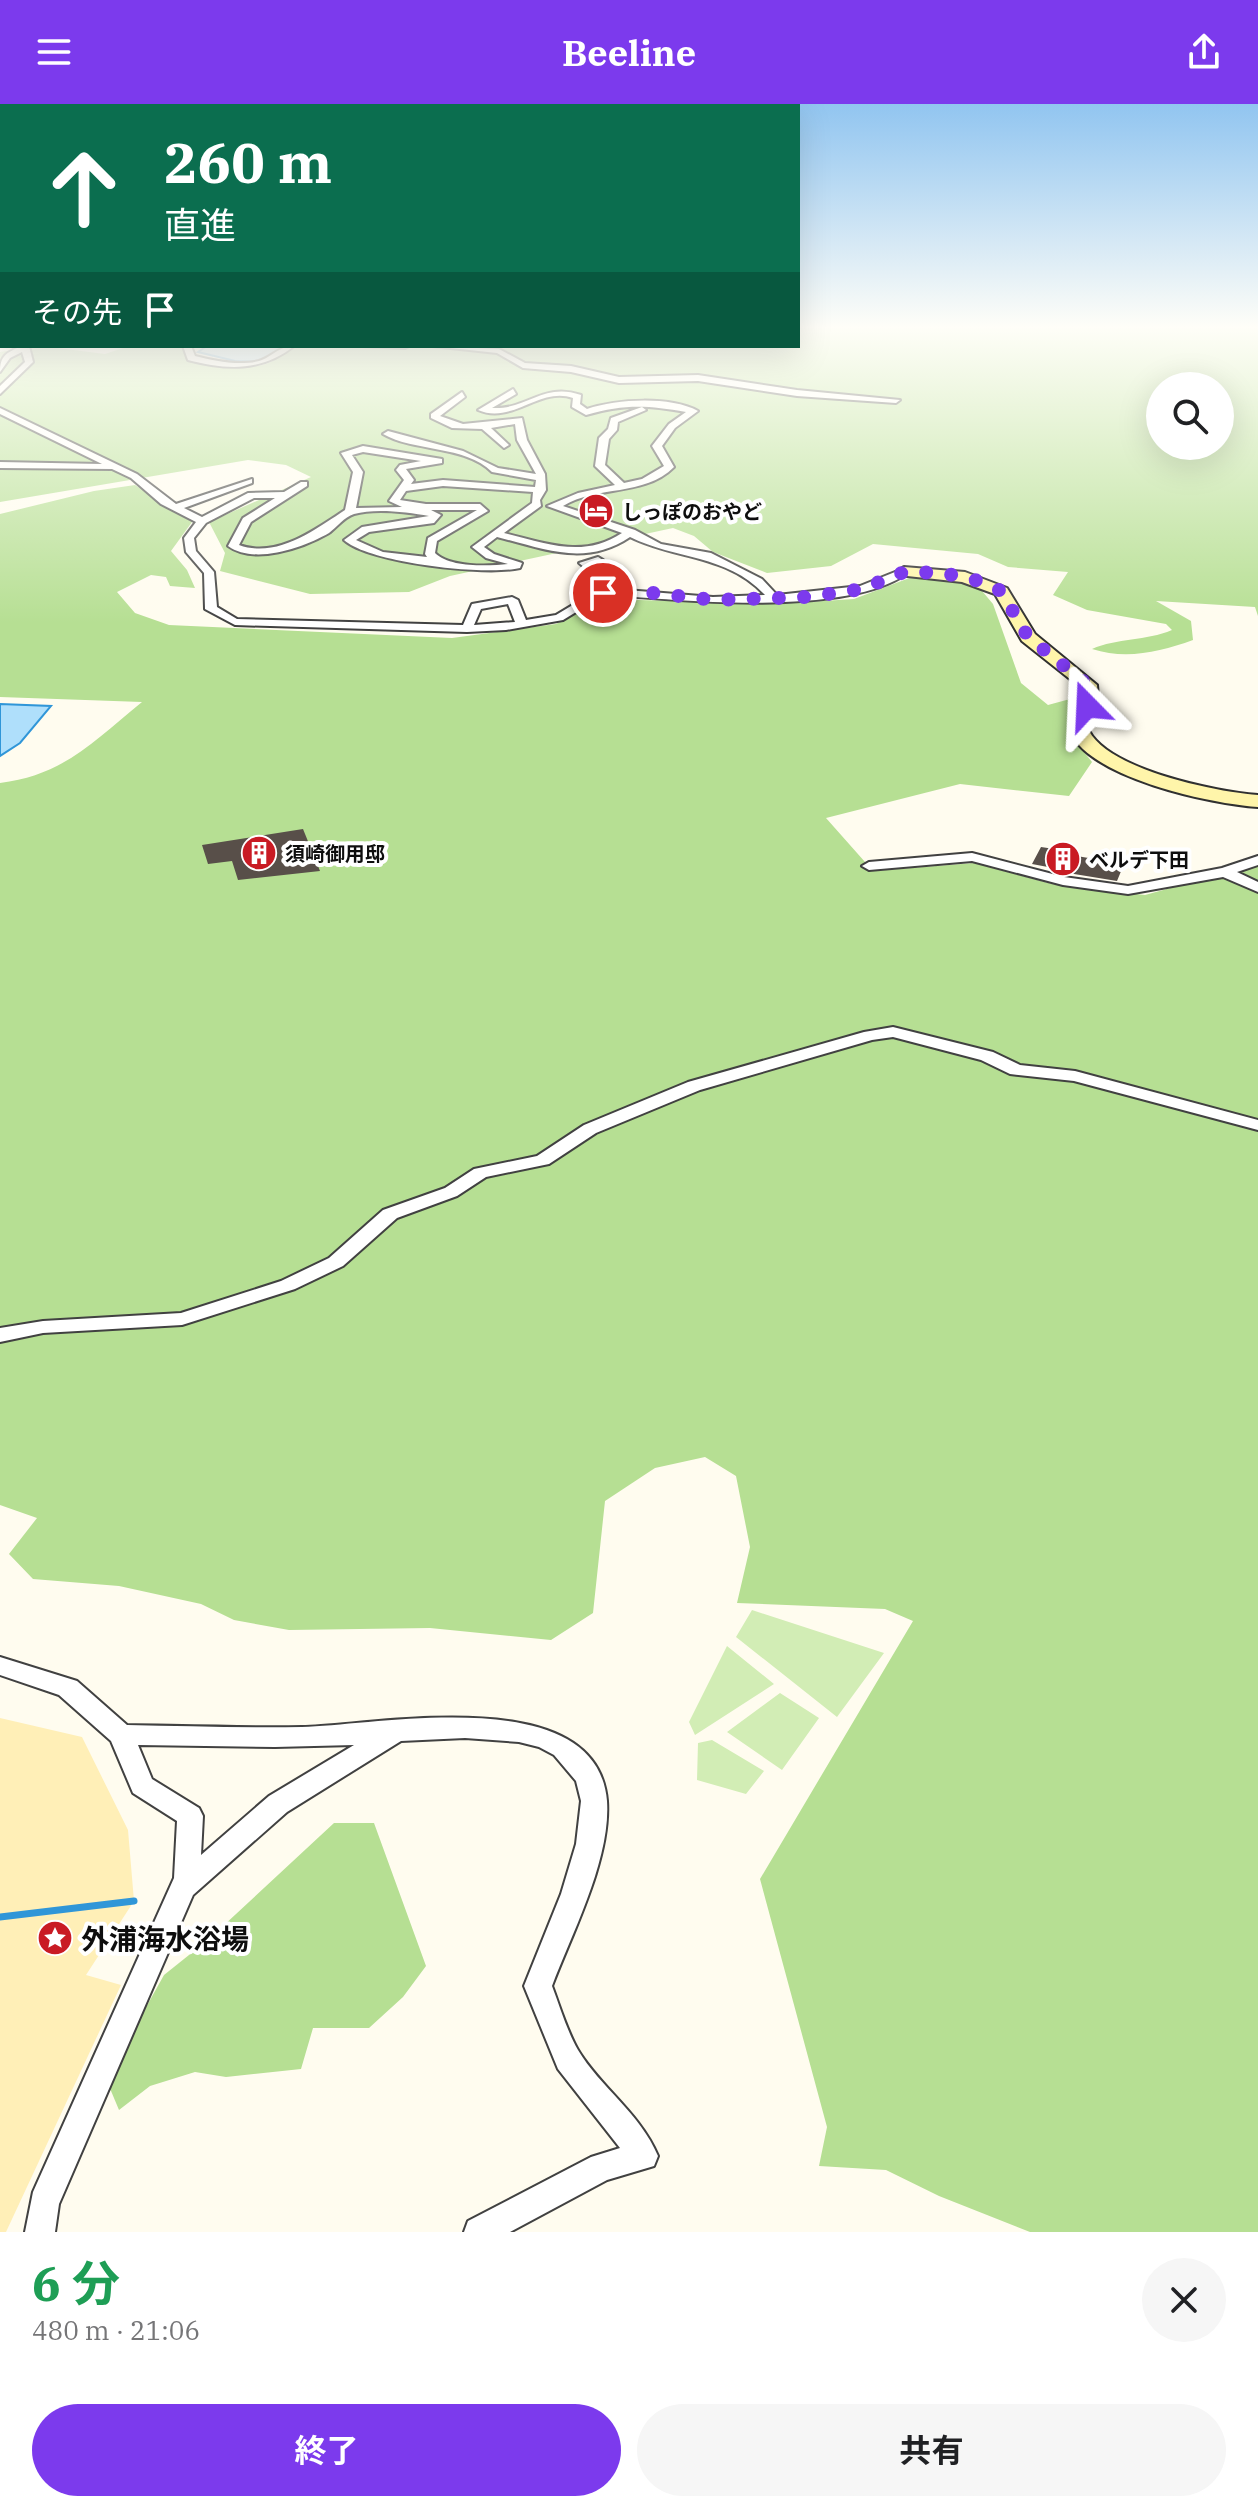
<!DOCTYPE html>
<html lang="ja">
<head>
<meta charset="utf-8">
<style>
	:root { --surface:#fff; --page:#f6f6f6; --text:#202124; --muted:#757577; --accent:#7c3aed }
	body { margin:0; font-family:"IBM Plex Serif","Noto Sans JP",serif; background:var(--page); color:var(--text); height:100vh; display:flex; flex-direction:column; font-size:30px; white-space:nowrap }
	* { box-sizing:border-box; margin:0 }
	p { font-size:26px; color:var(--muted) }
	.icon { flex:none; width:44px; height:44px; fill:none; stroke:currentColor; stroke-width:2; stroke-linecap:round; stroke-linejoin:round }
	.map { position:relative; height:2128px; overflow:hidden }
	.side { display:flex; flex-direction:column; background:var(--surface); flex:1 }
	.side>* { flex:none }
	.hud { position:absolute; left:0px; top:0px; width:800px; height:244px; box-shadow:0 8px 32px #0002; background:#0b6e4f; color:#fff; overflow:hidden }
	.fabs { position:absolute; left:1146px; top:268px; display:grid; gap:16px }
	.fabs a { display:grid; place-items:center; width:88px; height:88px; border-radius:50%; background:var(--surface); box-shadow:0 8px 32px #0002; font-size:40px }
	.pin { position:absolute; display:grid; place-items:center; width:68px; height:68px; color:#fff; margin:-34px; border:4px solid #fff; border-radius:50%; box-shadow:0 2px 8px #0007 }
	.me { position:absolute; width:88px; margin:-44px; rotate:339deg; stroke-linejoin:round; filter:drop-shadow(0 0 6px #0008) }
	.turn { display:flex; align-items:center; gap:28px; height:168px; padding:0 32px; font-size:36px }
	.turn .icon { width:104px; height:104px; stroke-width:2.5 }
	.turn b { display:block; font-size:56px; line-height:68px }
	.then { display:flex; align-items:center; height:76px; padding:0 32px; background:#0003; gap:16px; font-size:30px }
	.round { display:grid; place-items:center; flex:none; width:84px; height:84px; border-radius:42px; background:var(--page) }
	.overview { display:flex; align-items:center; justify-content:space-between; height:136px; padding:0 32px }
	h1 { font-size:48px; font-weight:700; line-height:60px; color:#1e9e55 }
	.action { display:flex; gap:16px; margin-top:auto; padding:16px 32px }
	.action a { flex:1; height:92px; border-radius:48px; background:var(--accent); color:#fff; font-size:32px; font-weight:700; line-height:92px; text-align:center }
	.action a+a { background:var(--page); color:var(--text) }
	header { display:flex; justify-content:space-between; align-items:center; height:104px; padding:0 32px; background:var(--accent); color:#fff; font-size:36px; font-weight:700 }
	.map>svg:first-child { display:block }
	.green { fill:#d2edb5 }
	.forest { fill:#b6df93; fill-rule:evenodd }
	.sand { fill:#ffefb7 }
	.water { fill:#afdffb; stroke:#3096d8; stroke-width:2 }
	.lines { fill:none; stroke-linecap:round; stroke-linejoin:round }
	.stream { stroke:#3096d8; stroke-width:7 }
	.building { fill:#584f49 }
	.minor-casing { stroke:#414141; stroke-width:4 }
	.secondary-casing { stroke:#303030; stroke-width:4 }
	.minor { fill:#fff; fill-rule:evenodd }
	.secondary { fill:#fff5aa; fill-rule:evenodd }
	.route { stroke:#7c3aed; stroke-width:14; stroke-dasharray:0 25.2 }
	.labels { text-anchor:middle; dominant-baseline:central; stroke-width:8; stroke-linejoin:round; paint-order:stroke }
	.far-poi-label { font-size:20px; font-weight:bold; fill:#0e0e0e; stroke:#fff; text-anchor:start }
	.near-poi-label { font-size:28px; font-weight:bold; fill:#0e0e0e; stroke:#fff; text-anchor:start }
</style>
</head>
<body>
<header><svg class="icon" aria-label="menu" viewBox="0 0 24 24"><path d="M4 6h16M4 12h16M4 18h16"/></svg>Beeline<svg class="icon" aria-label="share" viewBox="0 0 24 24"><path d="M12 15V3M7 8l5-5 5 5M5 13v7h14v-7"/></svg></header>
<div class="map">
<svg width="1258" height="2128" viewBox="0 0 1258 2128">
	<rect width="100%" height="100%" fill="#fffcef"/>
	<path class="green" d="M752,1506L884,1549L837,1613L736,1533Z
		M727,1542L774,1580L695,1631L689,1618Z
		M780,1589L819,1614L782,1666L727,1628Z
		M712,1636L764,1667L746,1690L697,1676L698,1639Z"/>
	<path class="forest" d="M798,221H1258V512L1255,503L1156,497L1191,517L1193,536C1160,548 1126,556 1092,545C1117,534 1146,537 1172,526L1166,520L1087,506L1053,491L1068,468L1008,463L978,450L873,440L831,462L767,469L713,448L694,432L673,424L450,472L409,488L310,490L220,467L225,449L209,418L311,373L286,361L248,356L0,398V248L42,242L105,250L129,242H182L191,255C208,261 257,268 272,257C282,250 287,244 299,242H798ZM1160,282H1220V342H1160Z
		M135,381L192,418L171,447L187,466L195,484L170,482L166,473L151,471L117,488L135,509L169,521L452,534L556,520L606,495L776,500L854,495L912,473L951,474L977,481L993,500L1021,579L1048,601L1081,592L1067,627L1092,658L1069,692L960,680L826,714L873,767L974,759L1052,780L1145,791L1258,760V2128H1030L939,2092L886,2066L819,2062L827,2023L760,1775L913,1517L885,1505L737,1499L750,1443L736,1372L705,1353L655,1364L605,1397L593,1509L551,1536L430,1524L289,1526L234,1516L201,1500L119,1482L33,1475L9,1450L37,1414L0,1401V679C64,671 94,637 142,598L0,593V410L94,387Z
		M334,1719H374L426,1862L403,1893L369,1924H313L301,1965L226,1973L195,1968L150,1982L119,2006L106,1975L164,1871L209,1835Z"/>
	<path class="sand" d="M0,1614L82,1633L128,1726L134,1797L86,1871L121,1881L6,2128H0Z"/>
	<path class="water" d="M207,242H286L261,258L235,257L198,248Z
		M0,600L51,602L20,639L0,652Z"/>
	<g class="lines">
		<path class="stream" d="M0,1813L134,1797"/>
	</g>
	<path class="building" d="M303,725L320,767L238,776L232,757L208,760L202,741Z
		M1041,743L1061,746L1059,749L1124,760L1117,777L1068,769L1069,767L1032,760Z"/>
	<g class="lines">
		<defs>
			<path id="minor" d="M21,242H29L33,258L0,290V282L25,258L22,248L10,254L0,268C0,251 7,249 21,242Z
				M183,242H191L195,252C214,257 239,262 259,257C272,253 279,242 294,242C262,268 226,266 188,256Z
				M362,242H409L405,244Z
				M432,242L499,245L525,259L571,262L619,273L698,271L797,286L900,296L896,299L797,292L698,277L619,279L571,268L523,264L497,249Z
				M513,285L516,290L492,304C527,306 543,278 581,291L580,300L587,305C617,295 670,292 698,307L675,324L662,342L674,363C644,393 597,381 563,402L635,426L661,440L711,449L762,475L777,491L860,482L900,466L909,468C850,513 685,497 612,491L599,494L563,516L506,526L467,528L235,521L205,505L204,469L186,448L184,434L196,418L161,400L131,374L112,365L0,364V358L102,360L0,310V304L137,370L176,400L252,375V379L184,404L202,413L248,389L284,388L301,378H307V382L251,418L239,441C277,455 316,425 345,406L353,368L341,349L363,342L442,355V359L406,365L414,376L411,380L443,376L535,383L536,376L492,368C465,341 414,348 383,330L388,327L463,347L498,364L536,370L517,336L515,320L491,324L509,341L504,344L482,325L452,324L431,314V310L462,288L465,293L440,312L463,320L522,314L527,336L545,370L546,386L540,396L541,402L504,429C546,439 583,455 622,429L547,402L578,389L615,381L595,362L599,334L608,325L611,314L642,303L646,306L618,318L617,326L609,335L605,361L624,379L642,375L664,362L652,342L669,320L686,308C647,301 624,300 586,311L572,303L573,294C540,282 512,321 478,306ZM363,348L421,357L400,361L396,366L404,376L389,397L402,403L356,404L363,368L352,351ZM443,382L533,388L532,399L472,443L486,454L508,460C489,462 450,464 435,449L437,437L488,407L480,400H426L400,396L406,387ZM254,394H275L243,414L228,442C254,461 303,444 329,429C337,423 344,413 354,410C375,404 407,408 429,412L362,423L344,436C369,459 486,472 520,464L522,459L494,450L484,443L497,433C545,445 585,463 630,433C676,456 727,450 765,491L713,493L626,486L593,460L602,458L603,456L598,453L579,459L611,485L591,490L556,511L526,516L518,496L512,493L472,500L463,521L237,515L217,503L214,468L196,447L194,434L206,419ZM431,406H477L428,434L425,450L427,453L383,448L356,436L369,428L434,419L441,411ZM508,500L515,518L474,521L481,505Z
				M972,749L1064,773L1128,782L1222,764L1258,752V761L1237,768L1258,778V788L1223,773L1128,790L1063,781L972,757L869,766L862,762L869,758Z
				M893,923L993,948L1020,961L1075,967L1258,1016V1026L1074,977L1010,970L981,956L893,933L872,936L700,986L596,1029L549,1060L486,1073L457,1092L397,1114L343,1162L295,1185L182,1221L43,1229L0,1238V1224L43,1217L181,1209L281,1177L329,1154L383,1106L445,1084L474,1065L537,1052L584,1021L688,978L864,928Z
				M0,1553L77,1577L127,1621C185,1622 244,1624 302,1623C380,1621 597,1577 607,1697C611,1755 572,1829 552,1882C560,1903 567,1927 578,1946C600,1983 640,2009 658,2052L654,2062L607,2076L510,2128H464L468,2117L591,2053L620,2044L558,1965L524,1882L561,1790L576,1740L581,1697L576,1677L554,1651L539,1643L519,1638L465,1634L401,1637L287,1708L193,1791L59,2100L55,2128H25L33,2088L174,1774L177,1717L133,1689L111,1637L59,1591L0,1571ZM138,1641L275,1643L354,1641L269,1692L201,1751L203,1712L199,1704L152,1675Z"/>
			<path id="secondary" d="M904,463L965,468L1007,484L1035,530L1097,581L1098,594L1089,627C1110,666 1216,688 1258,691V703C1212,700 1089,674 1070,627L1080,594V583L1022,537L995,490L962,478L898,471L896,468Z"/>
		</defs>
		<use href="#minor" class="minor-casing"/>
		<use href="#secondary" class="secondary-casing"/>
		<use href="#minor" class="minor"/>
		<use href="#secondary" class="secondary"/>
	</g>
	<linearGradient id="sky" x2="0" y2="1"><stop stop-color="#91c5f0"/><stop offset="0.43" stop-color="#fffef8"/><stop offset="1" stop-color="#fffef8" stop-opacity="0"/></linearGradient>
	<rect width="1258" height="519" fill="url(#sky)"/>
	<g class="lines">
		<path class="route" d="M603,489L645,488L713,496L808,493L862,485L904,468L943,469L979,477L1001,487L1028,533L1088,581L1091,591L1087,602"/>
	</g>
	<defs>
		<symbol id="hotel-disc" viewBox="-11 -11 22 22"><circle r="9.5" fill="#c91b24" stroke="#fff"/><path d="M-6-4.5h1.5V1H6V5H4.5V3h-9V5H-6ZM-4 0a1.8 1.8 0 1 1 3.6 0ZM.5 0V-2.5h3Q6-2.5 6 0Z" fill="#fff"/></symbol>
		<symbol id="building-disc" viewBox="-11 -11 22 22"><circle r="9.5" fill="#c91b24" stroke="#fff"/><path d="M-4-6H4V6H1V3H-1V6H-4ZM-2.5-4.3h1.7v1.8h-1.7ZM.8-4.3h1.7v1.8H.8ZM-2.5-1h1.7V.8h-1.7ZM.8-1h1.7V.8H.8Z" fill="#fff"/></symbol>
		<symbol id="sight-disc" viewBox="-11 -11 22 22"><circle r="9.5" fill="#c91b24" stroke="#fff"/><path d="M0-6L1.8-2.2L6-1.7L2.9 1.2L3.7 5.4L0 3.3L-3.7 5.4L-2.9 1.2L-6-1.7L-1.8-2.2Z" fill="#fff"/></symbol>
	</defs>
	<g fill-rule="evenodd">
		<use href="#hotel-disc" x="576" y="387" width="40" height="40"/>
		<use href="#building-disc" x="239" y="729" width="40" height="40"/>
		<use href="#building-disc" x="1043" y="735" width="40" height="40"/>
		<use href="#sight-disc" x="35" y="1814" width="40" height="40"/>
	</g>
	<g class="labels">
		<g class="far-poi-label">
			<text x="622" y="407">しっぽのおやど</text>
			<text x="285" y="749">須崎御用邸</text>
			<text x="1089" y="755">ベルデ下田</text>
		</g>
		<g class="near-poi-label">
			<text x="81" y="1834">外浦海水浴場</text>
		</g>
	</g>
</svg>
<div class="fabs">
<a><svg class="icon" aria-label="search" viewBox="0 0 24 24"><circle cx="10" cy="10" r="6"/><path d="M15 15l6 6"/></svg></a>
</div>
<div class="pin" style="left:603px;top:489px;background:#d93025"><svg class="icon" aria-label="arrive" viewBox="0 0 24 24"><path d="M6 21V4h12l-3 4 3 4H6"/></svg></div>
<svg class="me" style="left:1087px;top:602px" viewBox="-20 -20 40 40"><path d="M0-17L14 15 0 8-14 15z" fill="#7c3aed" stroke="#fff" stroke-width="4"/></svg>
<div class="hud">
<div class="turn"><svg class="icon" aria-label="ahead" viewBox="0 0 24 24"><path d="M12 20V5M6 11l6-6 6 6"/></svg><div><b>260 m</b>直進</div></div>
<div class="then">その先<svg class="icon" aria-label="arrive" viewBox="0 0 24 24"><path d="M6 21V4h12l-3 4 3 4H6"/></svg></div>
</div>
</div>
<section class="side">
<div class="overview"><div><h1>6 分</h1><p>480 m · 21:06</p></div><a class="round"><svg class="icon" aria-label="close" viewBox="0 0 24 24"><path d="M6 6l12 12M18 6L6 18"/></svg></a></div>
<div class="action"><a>終了</a><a>共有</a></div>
</section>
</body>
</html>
